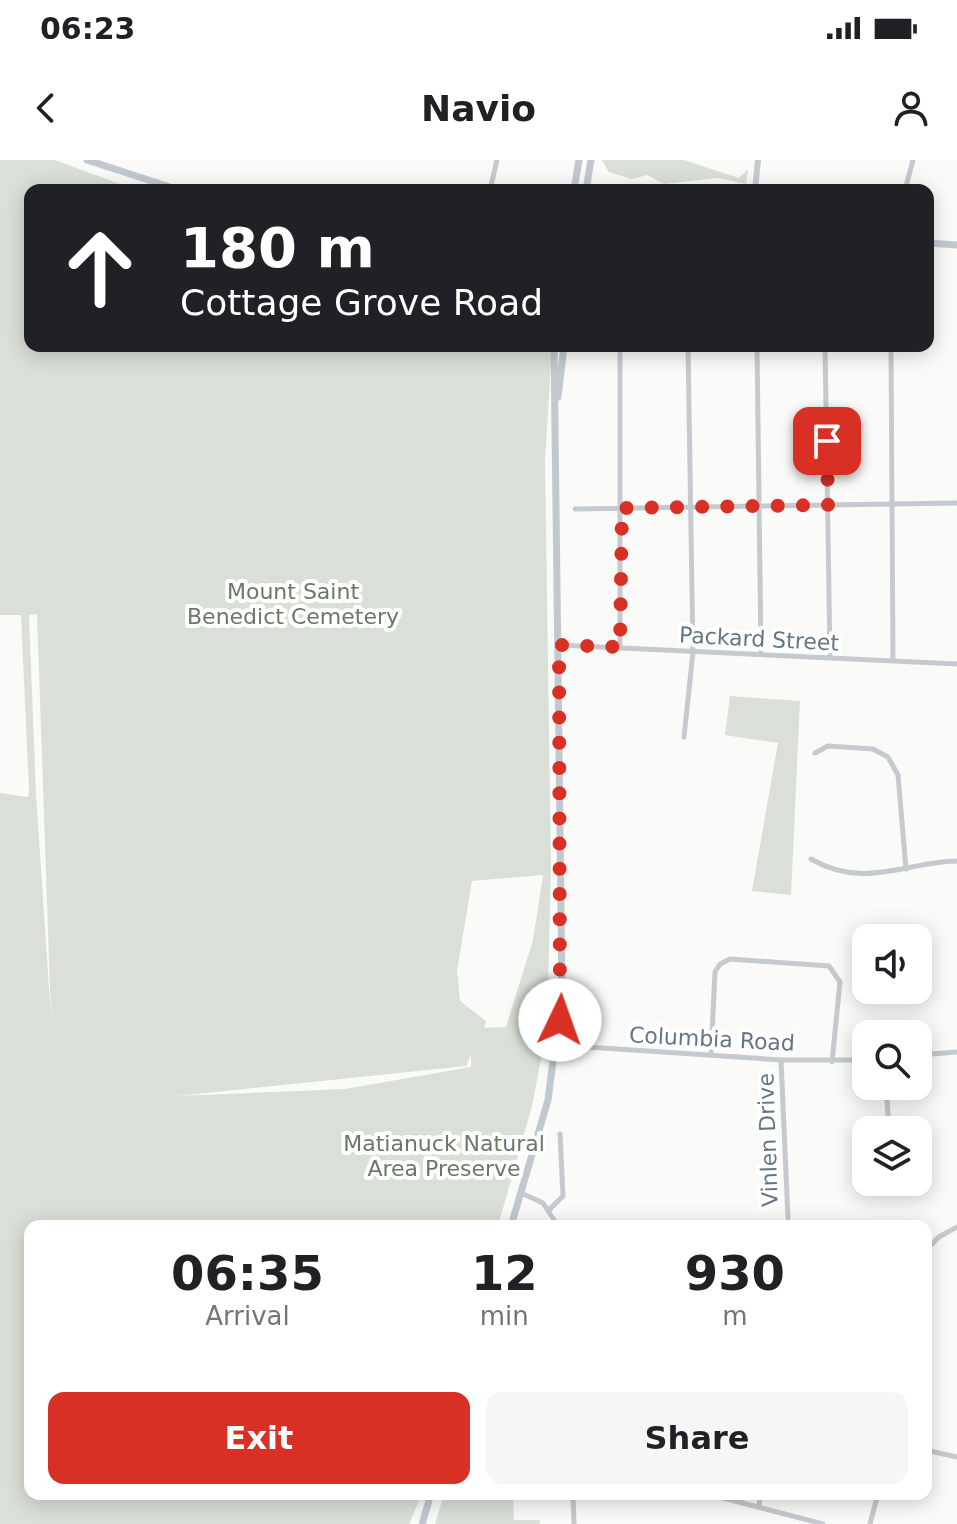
<!DOCTYPE html>
<html lang="en">
<head>
<meta charset="utf-8">
<style>
	:root { --surface:#fff; --page:#f6f6f6; --text:#202124; --muted:#757577; --accent:#d93025 }
	body { margin:0; font-family:"DejaVu Sans",sans-serif; background:var(--page); color:var(--text); height:100vh; display:flex; flex-direction:column; font-size:30px; white-space:nowrap }
	* { box-sizing:border-box; margin:0 }
	p { font-size:26px; color:var(--muted) }
	.icon { flex:none; width:44px; height:44px; fill:none; stroke:currentColor; stroke-width:2; stroke-linecap:round; stroke-linejoin:round }
	.map { position:relative; flex:1; overflow:hidden }
	.panel { position:absolute; left:24px; top:1060px; width:908px; height:280px; display:flex; flex-direction:column; background:var(--surface); border-radius:16px; box-shadow:0 4px 20px #0003 }
	.panel>* { flex:none }
	.hud { position:absolute; left:24px; top:24px; width:910px; height:168px; border-radius:16px; box-shadow:0 4px 20px #0003; background:#202124; color:#fff; overflow:hidden }
	.buttons { position:absolute; left:852px; top:764px; display:grid; gap:16px }
	.buttons a { display:grid; place-items:center; width:80px; height:80px; border-radius:16px; background:var(--surface); box-shadow:0 4px 20px #0003; font-size:40px }
	.pin { position:absolute; display:grid; place-items:center; width:68px; height:68px; color:#fff; margin:-34px; border-radius:16px; box-shadow:0 4px 12px #0006 }
	.me { position:absolute; width:88px; margin:-44px; rotate:3deg; stroke-linejoin:round; filter:drop-shadow(0 0 6px #0008) }
	.turn { display:flex; align-items:center; gap:28px; height:168px; padding:0 24px; font-size:36px }
	.turn .icon { width:104px; height:104px; stroke-width:2.5 }
	.turn b { display:block; font-size:56px; line-height:68px }
	.eta { display:flex; justify-content:space-evenly; align-items:center; height:136px; text-align:center }
	.eta b { font-size:48px; font-weight:700; line-height:56px }
	.button { display:flex; gap:16px; margin-top:auto; padding:16px 24px }
	.button a { flex:1; height:92px; border-radius:16px; background:var(--accent); color:#fff; font-size:32px; font-weight:700; line-height:92px; text-align:center }
	.button a+a { background:var(--page); color:var(--text) }
	.status { display:flex; justify-content:space-between; align-items:center; height:56px; padding:0 40px; background:var(--surface); direction:ltr }
	.status svg { height:22px; fill:currentColor }
	header { display:flex; justify-content:space-between; align-items:center; height:104px; padding:0 24px; background:var(--surface); font-size:36px; font-weight:700 }
	.map>svg:first-child { display:block }
	.green { fill:#dae0d7; fill-rule:evenodd }
	.lines { fill:none; stroke-linecap:round; stroke-linejoin:round }
	.minor { stroke:#c5cace; stroke-width:5 }
	.tertiary { stroke:#c5cace; stroke-width:6 }
	.secondary { stroke:#c2c9ce; stroke-width:7 }
	.primary { stroke:#c2c9ce; stroke-width:7 }
	.route { stroke:#d93025; stroke-width:14; stroke-dasharray:0 25.2 }
	.labels { text-anchor:middle; dominant-baseline:central; stroke-width:8; stroke-linejoin:round; paint-order:stroke }
	.park-label { font-size:22px; fill:#677b63; stroke:#fff }
	.street-label { font-size:22px; fill:#647684; stroke:#fff }
</style>
</head>
<body>
<div class="status"><b>06:23</b><svg viewBox="0 0 49 12"><path d="M0 12V9h3v3zM5 12V6h3v6zM10 12V3h3v9zM15 12V0h3v12zM26 1h20v11H26zM47 4h2v5h-2z"/></svg></div>
<header><svg class="icon" aria-label="back" viewBox="0 0 24 24"><path d="M15 5l-7 7 7 7"/></svg>Navio<svg class="icon" aria-label="person" viewBox="0 0 24 24"><circle cx="12" cy="8" r="4"/><path d="M4 21q1-7 8-7t8 7"/></svg></header>
<div class="map">
<svg width="957" height="1364" viewBox="0 0 957 1364">
	<rect width="100%" height="100%" fill="#fafaf8"/>
	<path class="green" d="M0,0H55L136,30H30V186H552L545,301L551,706L547,867L532,946L498,1066H30V1334H422L409,1364H0V633L28,637L29,630L21,455H0ZM37,454L51,857L36,634L29,455ZM543,715L533,780L506,867L484,868L486,861L460,841L457,810L472,721ZM471,895V907L345,929L177,936L466,906Z
		M602,0H684L739,18L748,9L746,24L717,18L664,24L647,15L632,19L609,12Z
		M730,536L800,541L791,735L752,731L778,583L725,575Z
		M444,1334H513L514,1360H540L539,1364H435Z"/>
	<g class="lines">
		<path class="minor" d="M490,30L497,0
			M905,30L913,0
			M757,186L761,494
			M825,186L830,498
			M891,186L893,501
			M575,349L957,343
			M559,485L957,504
			M620,487V186
			M684,577L693,492L688,186
			M815,593L828,586L873,589L888,597L898,615L906,709
			M811,699C865,730 904,702 957,701
			M557,885L781,900H866
			M711,894L715,812L720,804L730,799L829,806L840,822L832,902
			M918,895L957,892
			M781,900L788,1058
			M886,926L889,970
			M521,1033L543,1043L558,1066
			M549,1050L563,1036L560,974
			M926,1090L939,1077L957,1067
			M926,1290L957,1297
			M573,1334L574,1364
			M708,1334L823,1364
			M759,1345L761,1334
			M870,1364L878,1334"/>
		<path class="tertiary" d="M755,30L758,0"/>
		<path class="secondary" d="M87,0L179,30
			M928,83L957,85"/>
		<path class="primary" d="M574,30L579,0
			M586,30L591,0
			M558,237L564,186
			M511,1066L548,940L562,831L554,186
			M422,1364L431,1334"/>
	</g>
	<g class="lines">
		<path class="route" d="M560,860L559,485L620,487L622,348L828,345L827,281"/>
	</g>
	<g class="labels">
		<g class="park-label">
			<text x="293" y="431">Mount Saint<tspan x="293" dy="25">Benedict Cemetery</tspan></text>
			<text x="444" y="983">Matianuck Natural<tspan x="444" dy="25">Area Preserve</tspan></text>
		</g>
		<g class="street-label">
			<text transform="translate(759 479) rotate(3)">Packard Street</text>
			<text transform="translate(712 879) rotate(3)">Columbia Road</text>
			<text transform="translate(768 980) rotate(-92)">Vinlen Drive</text>
		</g>
	</g>
</svg>
<div class="buttons">
<a><svg class="icon" aria-label="sound" viewBox="0 0 24 24"><path d="M4 9h4l5-4v14l-5-4H4zM17 9q2 3 0 6"/></svg></a>
<a><svg class="icon" aria-label="search" viewBox="0 0 24 24"><circle cx="10" cy="10" r="6"/><path d="M15 15l6 6"/></svg></a>
<a><svg class="icon" aria-label="layers" viewBox="0 0 24 24"><path d="M12 4l9 5-9 5-9-5zM3 14l9 5 9-5"/></svg></a>
</div>
<div class="pin" style="left:827px;top:281px;background:#d93025"><svg class="icon" aria-label="arrive" viewBox="0 0 24 24"><path d="M6 21V4h12l-3 4 3 4H6"/></svg></div>
<svg class="me" style="left:560px;top:860px" viewBox="-20 -20 40 40"><circle r="19" fill="#fff"/><path d="M0-13L10 11 0 6-10 11z" fill="#d93025"/></svg>
<div class="hud">
<div class="turn"><svg class="icon" aria-label="ahead" viewBox="0 0 24 24"><path d="M12 20V5M6 11l6-6 6 6"/></svg><div><b>180 m</b>Cottage Grove Road</div></div>
</div>
<section class="panel">
<div class="eta">
<div><b>06:35</b><p>Arrival</p></div>
<div><b>12</b><p>min</p></div>
<div><b>930</b><p>m</p></div>
</div>
<div class="button"><a>Exit</a><a>Share</a></div>
</section>
</div>
</body>
</html>
